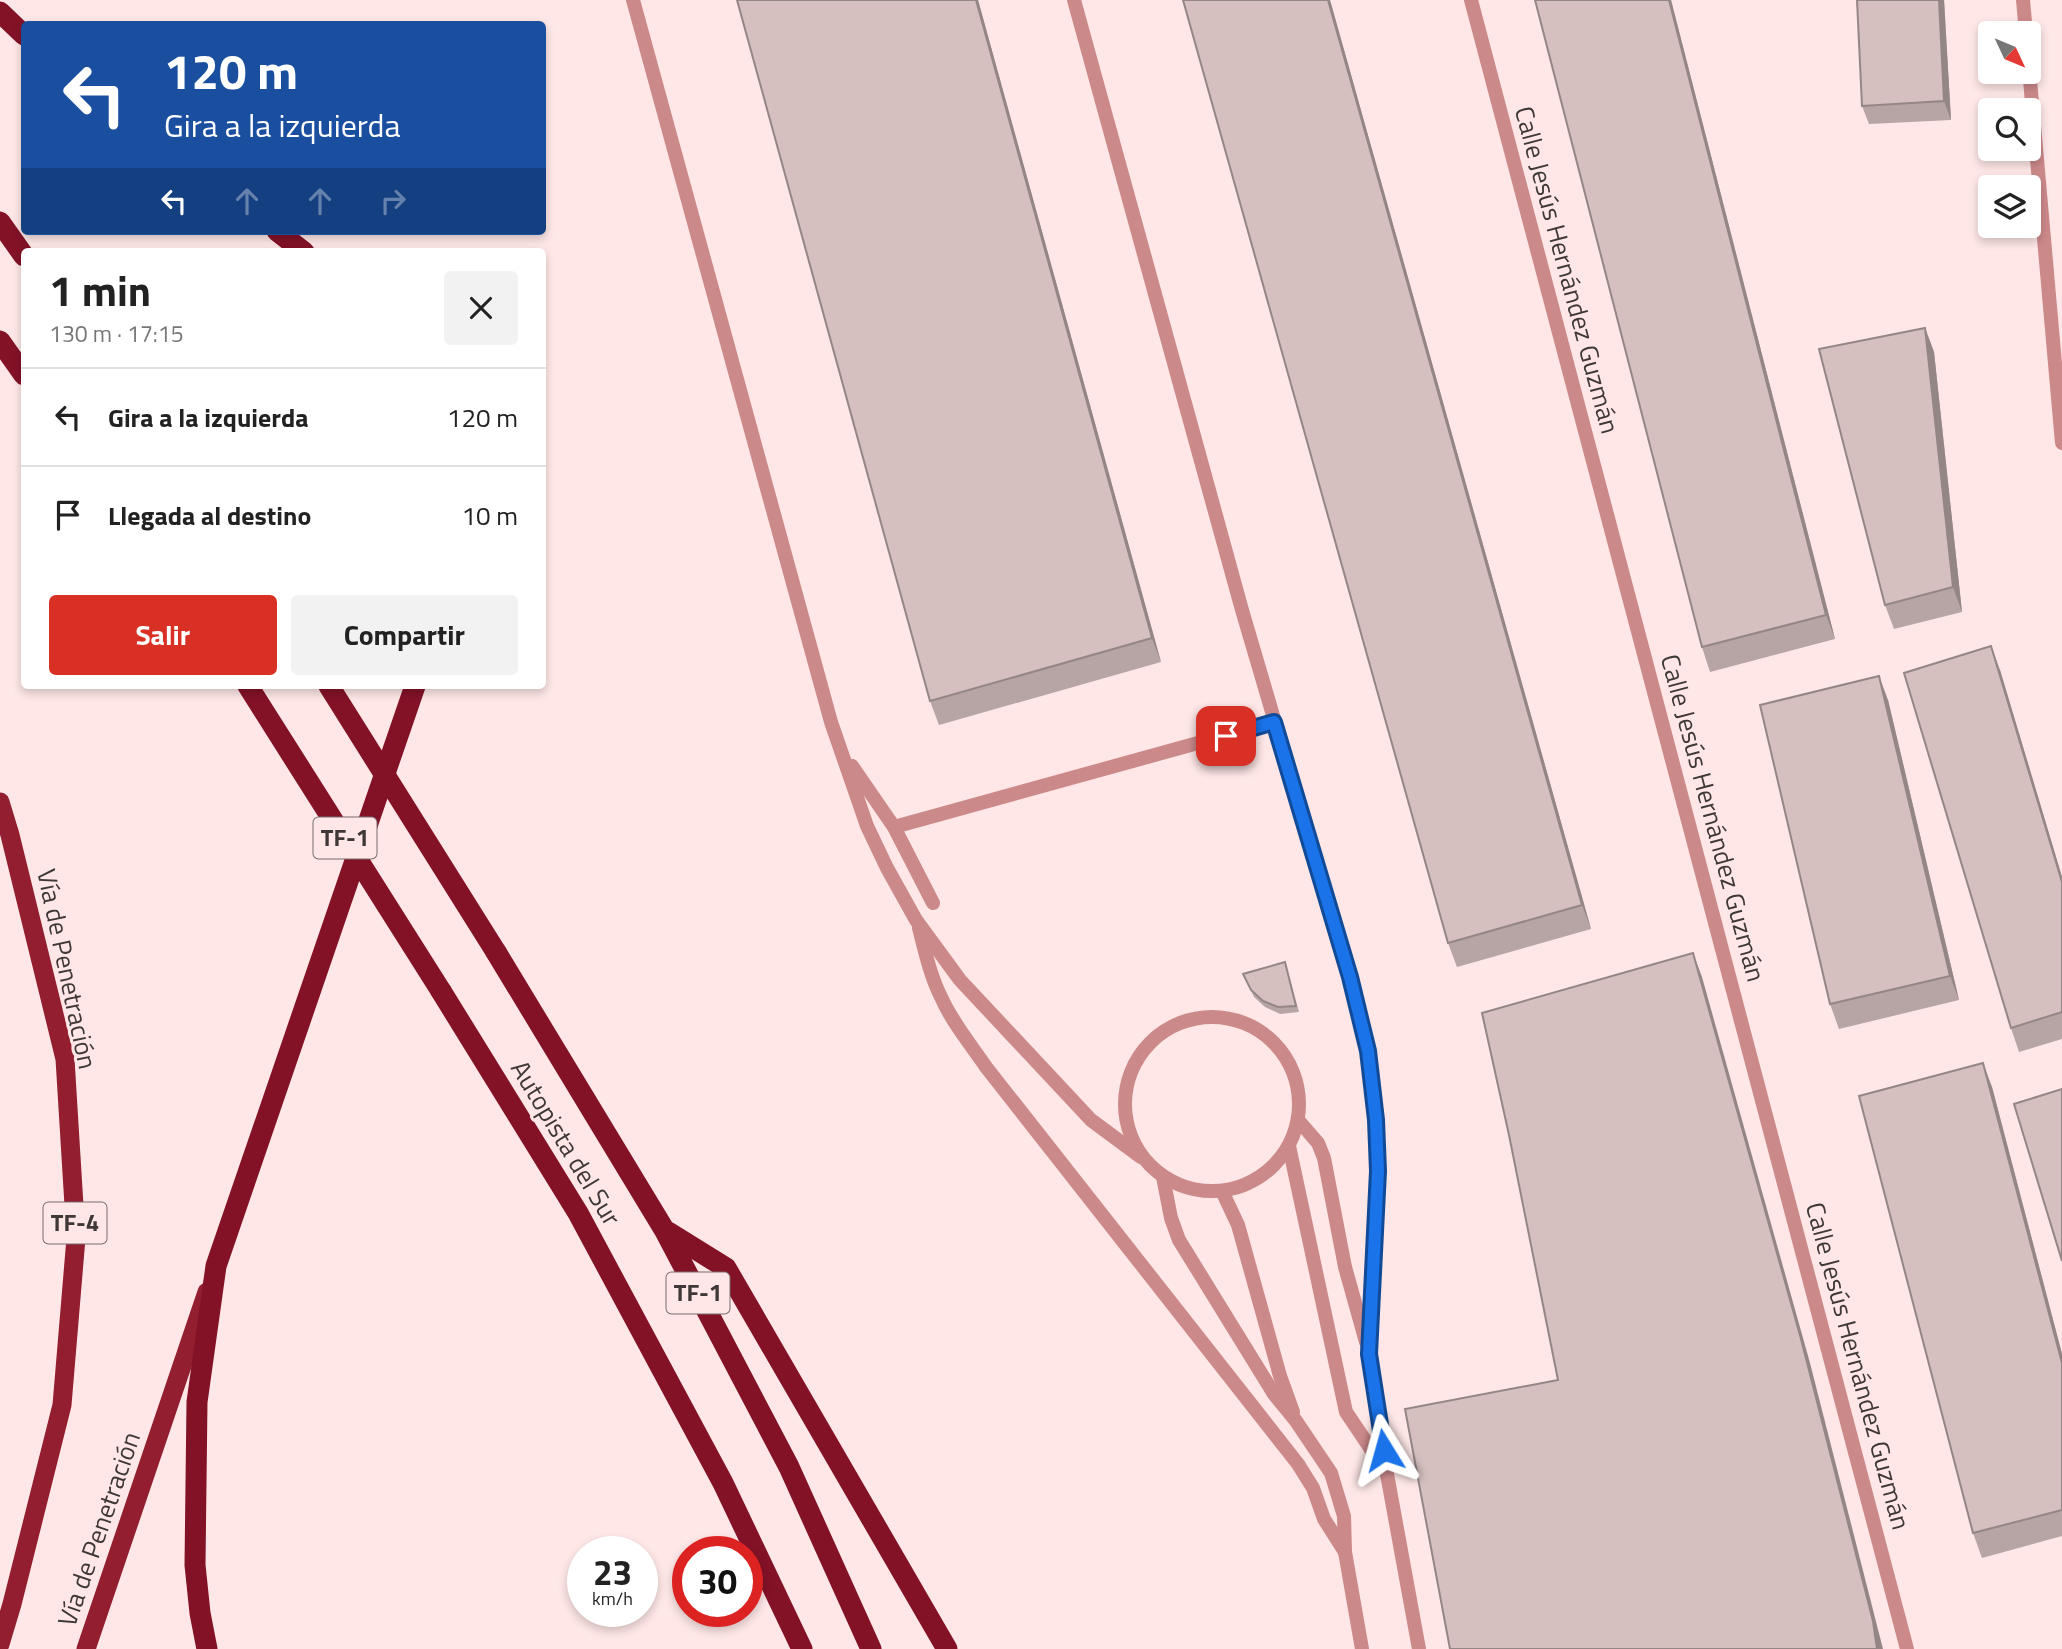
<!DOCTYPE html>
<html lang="es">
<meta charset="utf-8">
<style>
body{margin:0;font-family:"Titillium Web",sans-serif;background:#f2f2f2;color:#222;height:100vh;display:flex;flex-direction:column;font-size:26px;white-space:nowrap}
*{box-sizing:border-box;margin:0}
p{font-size:23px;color:#767676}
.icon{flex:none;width:38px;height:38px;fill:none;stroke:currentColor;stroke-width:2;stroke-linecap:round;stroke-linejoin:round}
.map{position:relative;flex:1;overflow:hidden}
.drawer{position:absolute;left:21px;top:248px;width:525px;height:441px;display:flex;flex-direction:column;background:#fff;border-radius:7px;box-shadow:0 4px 10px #0003}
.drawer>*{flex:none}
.top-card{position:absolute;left:21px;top:21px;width:525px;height:214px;border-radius:7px;box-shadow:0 4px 10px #0003;background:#1a4fa0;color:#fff;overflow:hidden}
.needle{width:46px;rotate:134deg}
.buttons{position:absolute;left:1978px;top:21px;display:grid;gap:14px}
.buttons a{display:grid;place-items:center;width:63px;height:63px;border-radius:7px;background:#fff;box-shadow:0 4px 10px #0003;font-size:35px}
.speed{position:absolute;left:567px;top:1536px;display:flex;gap:14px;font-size:35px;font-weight:700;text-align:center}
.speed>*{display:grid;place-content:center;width:91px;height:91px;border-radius:50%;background:#fff;box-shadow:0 4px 10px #0003;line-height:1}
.speed small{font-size:18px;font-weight:400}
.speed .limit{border:10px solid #d22;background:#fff;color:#111}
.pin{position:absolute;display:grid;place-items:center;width:60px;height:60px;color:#fff;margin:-30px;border-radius:14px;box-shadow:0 4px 10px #0006}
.me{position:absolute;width:77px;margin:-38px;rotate:352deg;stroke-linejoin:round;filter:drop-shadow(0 0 5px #0008)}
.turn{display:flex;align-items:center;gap:24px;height:147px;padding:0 28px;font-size:32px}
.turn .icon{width:91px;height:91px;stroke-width:2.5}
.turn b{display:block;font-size:49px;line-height:60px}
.lanes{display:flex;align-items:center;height:66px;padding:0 28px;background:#0003;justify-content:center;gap:35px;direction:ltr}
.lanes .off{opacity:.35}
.round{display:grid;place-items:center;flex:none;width:74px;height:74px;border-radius:7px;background:#f2f2f2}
.summary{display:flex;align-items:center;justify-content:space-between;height:119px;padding:0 28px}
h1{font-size:42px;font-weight:700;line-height:52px}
.button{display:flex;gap:14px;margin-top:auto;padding:14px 28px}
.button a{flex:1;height:80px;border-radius:7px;background:#d93025;color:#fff;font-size:28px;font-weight:700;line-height:80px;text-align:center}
.button a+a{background:#f2f2f2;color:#222}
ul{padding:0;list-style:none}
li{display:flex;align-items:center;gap:21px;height:98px;padding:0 28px;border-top:2px solid #e0e0e0}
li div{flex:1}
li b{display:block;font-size:26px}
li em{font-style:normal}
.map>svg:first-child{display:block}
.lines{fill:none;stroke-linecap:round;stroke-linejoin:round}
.minor{stroke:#cc898a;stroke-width:14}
.trunk{stroke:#921e30;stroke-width:19}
.motorway{stroke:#831227;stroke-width:21}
.motorway-bridge{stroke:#831227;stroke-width:21}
.wall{fill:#b7a4a4}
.shaded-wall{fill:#958686}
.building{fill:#d5bfbf;stroke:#958686;stroke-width:2}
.route-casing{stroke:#114b97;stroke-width:18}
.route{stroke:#1a73e8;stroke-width:12}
.labels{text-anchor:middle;stroke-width:6;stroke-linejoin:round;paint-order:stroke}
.shield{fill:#fee7e6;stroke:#796c6c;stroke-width:2}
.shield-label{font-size:24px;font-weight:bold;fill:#403737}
.street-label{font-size:26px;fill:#403737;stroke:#fee7e6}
</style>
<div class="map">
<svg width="2062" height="1649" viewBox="0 0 2062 1649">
<rect width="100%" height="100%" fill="#fee7e6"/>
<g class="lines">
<g class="minor">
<path d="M633,0l198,722 36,104 20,42 29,52 44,60 131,140 50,37"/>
<path d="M1074,0l168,610 115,391 12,50 7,69 2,51 -9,183 18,120 32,175"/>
<path d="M1471,0l436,1649"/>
<path d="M2023,0l3,33"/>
<path d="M2028,57l34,386"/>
<path d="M852,766l42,61 39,76"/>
<path d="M894,827l380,-105"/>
<path d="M919,928c6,23 11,47 22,69 11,25 30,48 45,70l312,397 15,24 11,31 21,33"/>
<circle cx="1212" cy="1104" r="87"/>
<path d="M1298,1120l20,23 6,15 21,109 21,75"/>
<path d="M1289,1146l57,266 39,58"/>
<path d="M1163,1177l8,41 8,22 95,154 22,27 35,52 13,43 1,36 17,97"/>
<path d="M1222,1191l16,34 42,151 13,36"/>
</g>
<g class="trunk">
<path d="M0,802l10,33 55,224 11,179 -14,167 -50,199 -12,40"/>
<path d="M86,1649l121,-357"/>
</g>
<g class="motorway">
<path d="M0,12l24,23"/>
<path d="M0,222l24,34"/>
<path d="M277,231l27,21"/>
<path d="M0,341l24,34"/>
<path d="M496,952l169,279 124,236 82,182"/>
<path d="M441,991l137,222 145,270 79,166"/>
<path d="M668,1232l58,36 221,381"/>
<path d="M207,1649l-7,-36 -5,-48 2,-163 19,-136 199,-580"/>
</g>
<g class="motorway-bridge">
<path d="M248,686l193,305"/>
<path d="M329,686l167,266"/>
</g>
</g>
<g class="wall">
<path d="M737,0h241l183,662 -222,63 -9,-24z"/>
<path d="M1330,0l261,929 -134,38 -9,-24z"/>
<path d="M1535,0h136l164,639 -125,33 -8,-25z"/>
<path d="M1857,0h87l7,120 -82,4 -7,-18z"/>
<path d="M1925,328l9,24 28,260 -68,17 -9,-24z"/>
<path d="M2000,670l62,207v162l-43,13 -8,-24z"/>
<path d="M1888,700l71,300 -120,29 -9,-25z"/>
<path d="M1285,962l14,50 -19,2 -15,-7 -11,-10 -11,-23z"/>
<path d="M1992,1087l70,267v182l-80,22 -9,-25z"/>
</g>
<g class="shaded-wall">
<path d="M976,0h2l183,662 -9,-24z"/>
<path d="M1328,0h2l261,929 -9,-24z"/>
<path d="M1669,0h2l164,639 -9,-24z"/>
<path d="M1939,0h5l7,120 -7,-19z"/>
<path d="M1925,328l9,24 28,260 -9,-25z"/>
<path d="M1991,646l9,24 62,207v5z"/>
<path d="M1879,676l9,24 71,300 -9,-24z"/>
<path d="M1693,953l9,24 108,386 73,286h-6z"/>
<path d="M1983,1063l9,24 70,267v9z"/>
</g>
<g class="building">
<path d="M737,0h239l176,638 -222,63z"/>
<path d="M1183,0h145l254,905 -134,38z"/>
<path d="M1535,0h134l157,615 -124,32z"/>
<path d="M1857,0h82l5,101 -82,5z"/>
<path d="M1925,328l28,259 -68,18 -66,-256z"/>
<path d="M1991,646l71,236v130l-51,16 -107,-355z"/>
<path d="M1879,676l71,300 -120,28 -70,-299z"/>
<path d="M1693,953l108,386 72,282 4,28h-427l-45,-240 153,-29 -49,-245 -27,-122z"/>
<path d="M1285,962l11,44 -18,1 -15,-6 -12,-11 -8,-16z"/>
<path d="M1983,1063l79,300v147l-89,23 -114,-437z"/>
<path d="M2062,1089v172l-48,-157z"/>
</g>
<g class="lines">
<defs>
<path id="route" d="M1226,736l48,-14 76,255 18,74 8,69 2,51 -9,183 15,96"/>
</defs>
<use href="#route" class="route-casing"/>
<use href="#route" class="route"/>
</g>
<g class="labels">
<g class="shield">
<rect x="313.5" y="817.5" width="63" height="41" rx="5"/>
<rect x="43.5" y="1202.5" width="63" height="41" rx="5"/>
<rect x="666.5" y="1272.5" width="63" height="41" rx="5"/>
</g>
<g class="shield-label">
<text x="345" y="846">TF-1</text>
<text x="75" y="1231">TF-4</text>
<text x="698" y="1301">TF-1</text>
</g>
<g class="street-label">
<text transform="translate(1567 270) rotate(75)" y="9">Calle Jesús Hernández Guzmán</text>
<text transform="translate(1713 818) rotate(75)" y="9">Calle Jesús Hernández Guzmán</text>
<text transform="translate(67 969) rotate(78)" y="9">Vía de Penetración</text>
<text transform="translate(566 1143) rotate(59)" y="9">Autopista del Sur</text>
<text transform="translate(1858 1366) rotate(75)" y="9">Calle Jesús Hernández Guzmán</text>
<text transform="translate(99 1529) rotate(-71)" y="9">Vía de Penetración</text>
</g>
</g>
</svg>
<div class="buttons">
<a><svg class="needle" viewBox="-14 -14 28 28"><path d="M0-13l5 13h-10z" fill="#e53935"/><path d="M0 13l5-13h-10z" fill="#767676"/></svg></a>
<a><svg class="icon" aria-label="search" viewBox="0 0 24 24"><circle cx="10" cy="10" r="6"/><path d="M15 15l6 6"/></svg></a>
<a><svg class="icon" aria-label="layers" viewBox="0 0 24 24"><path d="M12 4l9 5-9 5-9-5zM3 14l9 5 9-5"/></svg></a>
</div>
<div class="speed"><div>23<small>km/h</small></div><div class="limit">30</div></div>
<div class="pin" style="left:1226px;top:736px;background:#d93025"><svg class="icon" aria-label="arrive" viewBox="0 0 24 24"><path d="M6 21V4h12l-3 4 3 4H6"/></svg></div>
<svg class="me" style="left:1384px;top:1450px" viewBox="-20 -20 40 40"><path d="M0-17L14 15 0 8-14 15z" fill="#1a73e8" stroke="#fff" stroke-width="4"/></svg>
<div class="top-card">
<div class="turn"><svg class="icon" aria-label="left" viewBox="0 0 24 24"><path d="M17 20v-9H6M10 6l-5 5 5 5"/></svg><div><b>120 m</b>Gira a la izquierda</div></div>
<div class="lanes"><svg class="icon" aria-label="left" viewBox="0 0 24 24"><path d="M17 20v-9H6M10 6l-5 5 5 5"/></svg><svg class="icon off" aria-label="ahead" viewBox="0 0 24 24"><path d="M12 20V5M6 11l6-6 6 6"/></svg><svg class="icon off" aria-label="ahead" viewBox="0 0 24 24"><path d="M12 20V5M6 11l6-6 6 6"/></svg><svg class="icon off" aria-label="right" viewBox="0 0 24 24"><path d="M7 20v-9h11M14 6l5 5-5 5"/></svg></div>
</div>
<section class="drawer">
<div class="summary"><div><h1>1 min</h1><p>130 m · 17:15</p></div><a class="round"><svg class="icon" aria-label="close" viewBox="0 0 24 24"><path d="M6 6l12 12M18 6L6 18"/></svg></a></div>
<ul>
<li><svg class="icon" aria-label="left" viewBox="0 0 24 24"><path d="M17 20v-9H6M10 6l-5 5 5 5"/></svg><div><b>Gira a la izquierda</b></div><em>120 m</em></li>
<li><svg class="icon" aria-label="arrive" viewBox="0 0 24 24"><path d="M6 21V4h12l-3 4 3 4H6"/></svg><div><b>Llegada al destino</b></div><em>10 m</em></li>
</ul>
<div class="button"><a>Salir</a><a>Compartir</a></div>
</section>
</div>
